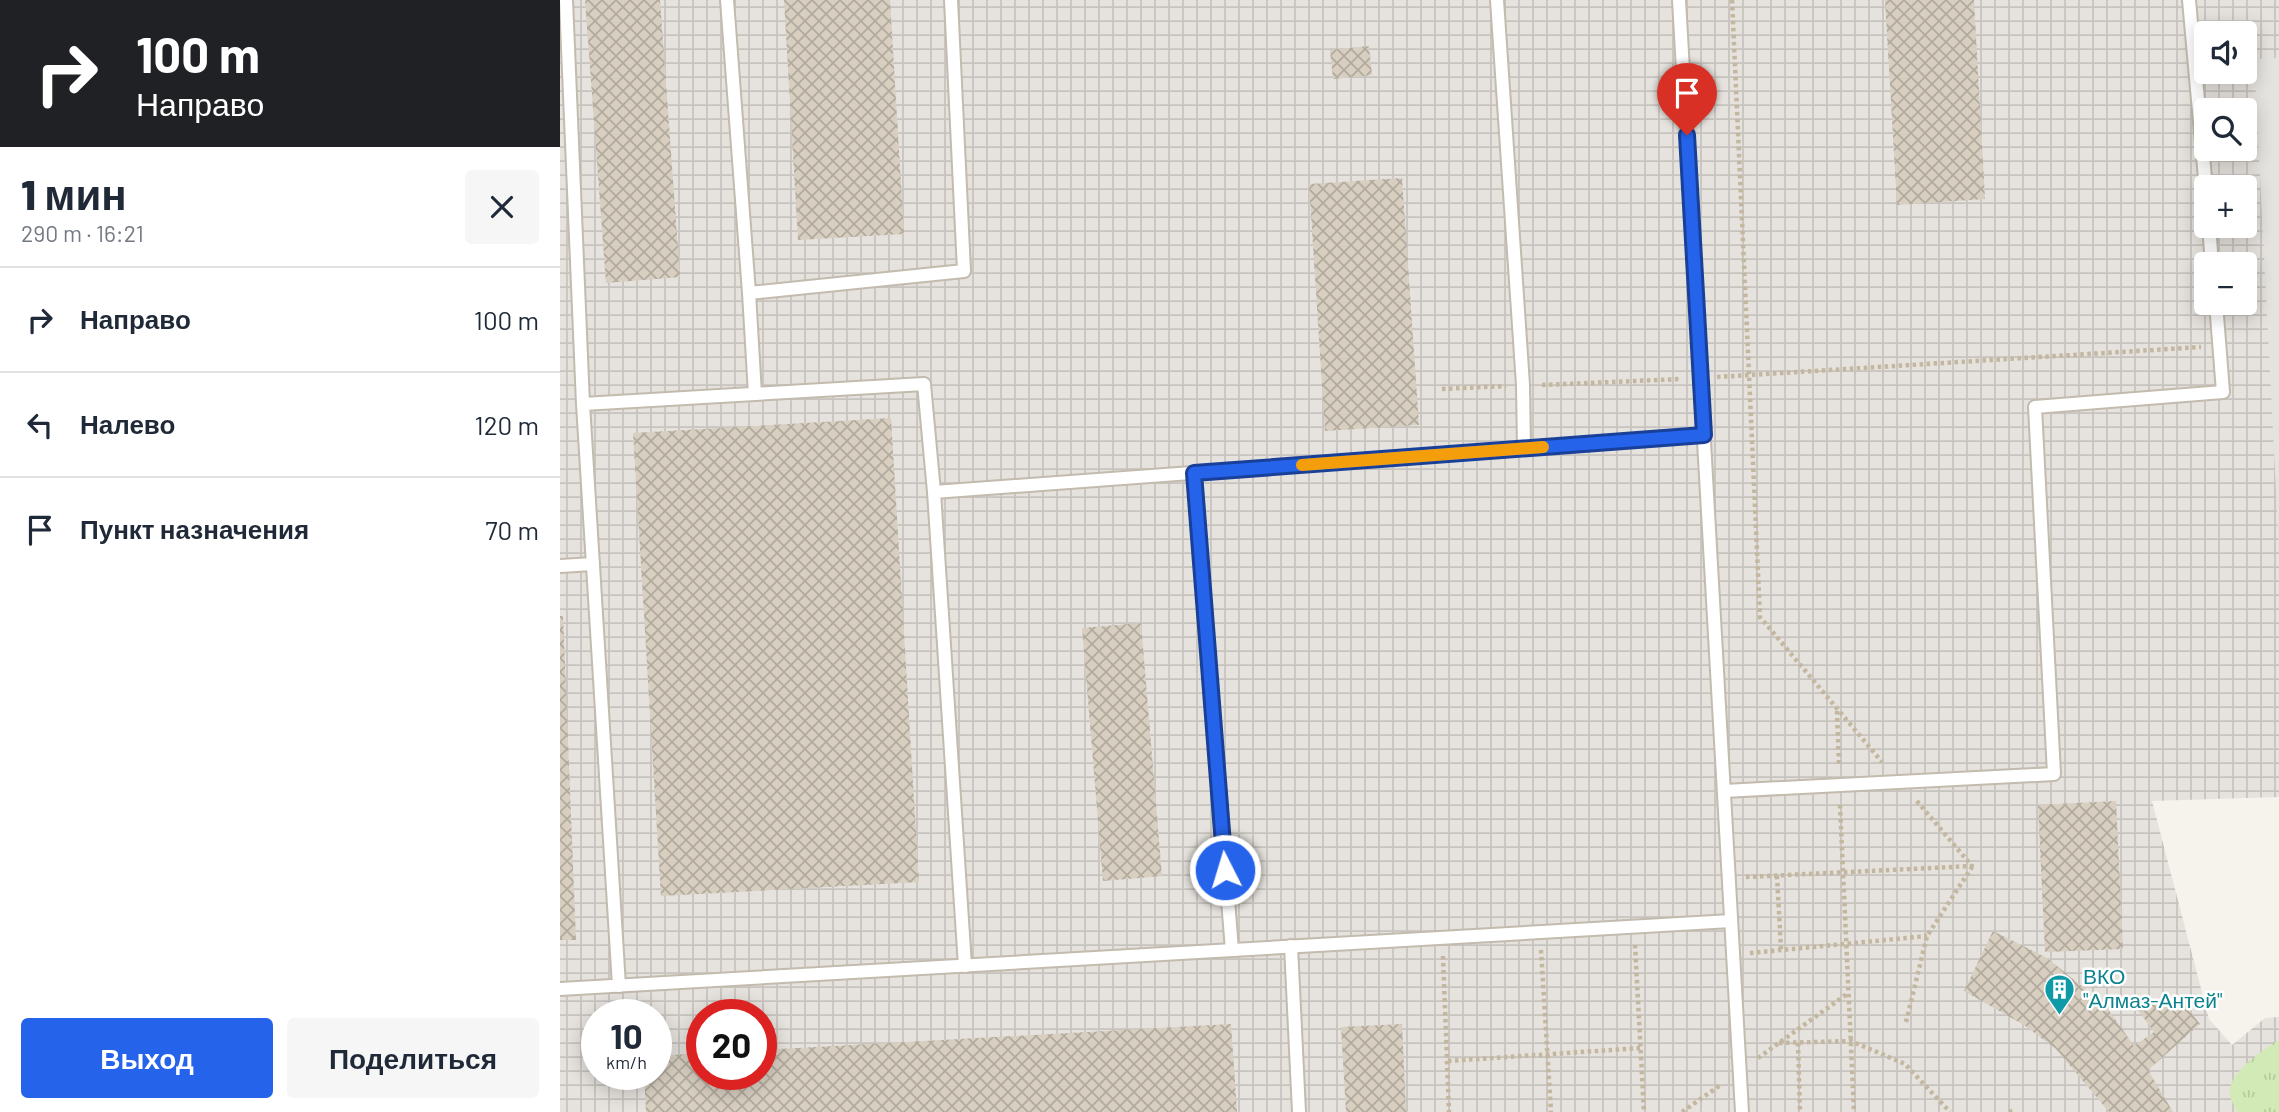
<!DOCTYPE html>
<html lang="ru">
<meta charset="utf-8">
<style>
body{margin:0;font-family:Barlow,sans-serif;background:#f6f6f7;color:#1f2937;height:100vh;display:flex;flex-direction:column;font-size:26px;white-space:nowrap}
*{box-sizing:border-box;margin:0}
p{font-size:23px;color:#747a83}
.icon{flex:none;width:38px;height:38px;fill:none;stroke:currentColor;stroke-width:2;stroke-linecap:round;stroke-linejoin:round}
.map{position:relative;flex:1;overflow:hidden}
.sheet{display:flex;flex-direction:column;background:#fff;width:560px}
.sheet>*{flex:none}
.top-card{background:#202124;color:#fff;overflow:hidden}
.buttons{position:absolute;left:1634px;top:21px;display:grid;gap:14px}
.buttons a{display:grid;place-items:center;width:63px;height:63px;border-radius:7px;background:#fff;box-shadow:0 4px 18px #0003;font-size:35px}
.speed{position:absolute;left:21px;top:999px;display:flex;gap:14px;font-size:35px;font-weight:700;text-align:center}
.speed>*{display:grid;place-content:center;width:91px;height:91px;border-radius:50%;background:#fff;box-shadow:0 4px 18px #0003;line-height:1}
.speed small{font-size:18px;font-weight:400}
.speed .limit{border:10px solid #d22;background:#fff;color:#111}
.pin{position:absolute;display:grid;place-items:center;width:60px;height:60px;color:#fff;margin:-72px -30px;border-radius:50% 50% 50% 0;rotate:-45deg;box-shadow:0 0 7px #0007}
.pin .icon{rotate:45deg}
.me{position:absolute;width:77px;margin:-38px;rotate:355deg;stroke-linejoin:round;filter:drop-shadow(0 0 5px #0008)}
.turn{display:flex;align-items:center;gap:24px;height:147px;padding:0 21px;font-size:32px}
.turn .icon{width:91px;height:91px;stroke-width:2.5}
.turn b{display:block;font-size:49px;line-height:60px}
.round{display:grid;place-items:center;flex:none;width:74px;height:74px;border-radius:7px;background:#f6f6f7}
.overview{display:flex;align-items:center;justify-content:space-between;height:119px;padding:0 21px}
h1{font-size:42px;font-weight:800;line-height:52px}
.button{display:flex;gap:14px;margin-top:auto;padding:14px 21px}
.button a{flex:1;height:80px;border-radius:7px;background:#2563eb;color:#fff;font-size:28px;font-weight:800;line-height:80px;text-align:center}
.button a+a{background:#f6f6f7;color:#1f2937}
ul{padding:0;list-style:none}
li{display:flex;align-items:center;gap:21px;height:105px;padding:0 21px;border-top:2px solid #e0e1e3}
li div{flex:1}
li b{display:block;font-size:26px}
li em{font-style:normal}
main{display:flex;flex:1;min-height:0}
.map>svg:first-child{display:block}
.industrial{fill:url(#industrial-grid);fill-rule:evenodd}
.grass{fill:url(#grass-tufts)}
.parking{fill:#e5e3e0}
.building{fill:url(#building-cross-hatch)}
.lines{fill:none;stroke-linecap:round;stroke-linejoin:round}
.service-casing{stroke:#c2bbae;stroke-width:16}
.path{stroke:#c4b79f;stroke-width:4.5;stroke-dasharray:3.5 3.5;stroke-linecap:butt}
.service{stroke:#fff;stroke-width:12}
.route-casing{stroke:#184099;stroke-width:18}
.route{stroke:#2563eb;stroke-width:12}
.slow{stroke:#f59e0b;stroke-width:12}
.labels{text-anchor:middle;stroke-width:5;stroke-linejoin:round;paint-order:stroke}
.culture-label{font-size:21px;fill:#0d838f;stroke:#fff;text-anchor:start}
</style>
<main>
<section class="sheet">
<div class="top-card">
<div class="turn"><svg class="icon" aria-label="right" viewBox="0 0 24 24"><path d="M7 20v-9h11M14 6l5 5-5 5"/></svg><div><b>100 m</b>Направо</div></div>
</div>
<div class="overview"><div><h1>1 мин</h1><p>290 m · 16:21</p></div><a class="round"><svg class="icon" aria-label="close" viewBox="0 0 24 24"><path d="M6 6l12 12M18 6L6 18"/></svg></a></div>
<ul>
<li><svg class="icon" aria-label="right" viewBox="0 0 24 24"><path d="M7 20v-9h11M14 6l5 5-5 5"/></svg><div><b>Направо</b></div><em>100 m</em></li>
<li><svg class="icon" aria-label="left" viewBox="0 0 24 24"><path d="M17 20v-9H6M10 6l-5 5 5 5"/></svg><div><b>Налево</b></div><em>120 m</em></li>
<li><svg class="icon" aria-label="arrive" viewBox="0 0 24 24"><path d="M6 21V4h12l-3 4 3 4H6"/></svg><div><b>Пункт назначения</b></div><em>70 m</em></li>
</ul>
<div class="button"><a>Выход</a><a>Поделиться</a></div>
</section>
<div class="map">
<svg width="1719" height="1112" viewBox="0 0 1719 1112">
<defs>
<pattern id="industrial-grid" width="8" height="8" patternUnits="userSpaceOnUse" patternTransform="scale(1.75)"><rect width="8" height="8" fill="#e6e2dd"/><path d="M0 4h8M4 0v8" fill="none" stroke="#c7c3be"/></pattern>
<pattern id="grass-tufts" width="24" height="20" patternUnits="userSpaceOnUse" patternTransform="scale(1.75)"><rect width="24" height="20" fill="#d2eab5"/><path d="M3 7l-1-3M5 7V3M7 7l1-3M15 17l-1-3M17 17v-4M19 17l1-3" fill="none" stroke="#b6ca9c"/></pattern>
<pattern id="building-cross-hatch" width="8" height="8" patternUnits="userSpaceOnUse" patternTransform="scale(1.75)"><rect width="8" height="8" fill="#d8cfc1"/><path d="M0 0l8 8M0 8l8-8" fill="none" stroke="#b1aa9e"/></pattern>
</defs>
<rect width="100%" height="100%" fill="#f6f3ec"/>
<path class="industrial" d="M0,0h1719v797l-127,4 57,218 23,26 33,-27 14,-1v95h-1719zM1647,33h38v39h-38zM1647,110h38v39h-38zM1647,187h38v39h-38zM1647,264h38v39h-38zM37,1015h59v59h-59zM142,1015h59v59h-59z"/>
<path class="grass" d="M1717,1041h2v71h-42c-2,-5 -6,-11 -7,-16 -4,-23 31,-44 47,-55z"/>
<path class="parking" d="M1719,58v492l-25,-491z"/>
<g class="building">
<path d="M25,0h75l20,277 -74,6z"/>
<path d="M224,0h106l14,234 -106,6z"/>
<path d="M1325,0h89l11,199 -88,6z"/>
<path d="M809,46l3,29 -39,4 -3,-29z"/>
<path d="M842,178l17,247 -94,6 -16,-247z"/>
<path d="M331,418l28,464 -258,14 -28,-463z"/>
<path d="M0,616h3l13,324h-16z"/>
<path d="M581,623l21,253 -59,5 -21,-253z"/>
<path d="M1556,801l7,148 -78,3 -7,-147z"/>
<path d="M1433,931l54,27 58,47 29,41 20,-14 -18,-25 44,-8 20,25 -52,46 25,42h-64l-53,-63 -32,-24 -60,-34z"/>
<path d="M671,1024l6,88h-591l-2,-38h12v-18l46,-3v21h59v-24z"/>
<path d="M842,1024l4,88h-60l-5,-85z"/>
</g>
<g class="lines">
<defs>
<g id="service">
<path d="M6,0l17,404"/>
<path d="M167,0l22,293 215,-22 -13,-271"/>
<path d="M937,0l26,385 1,63"/>
<path d="M1119,0l63,1112"/>
<path d="M1629,0l18,200"/>
<path d="M1649,226l3,38"/>
<path d="M189,293l6,101"/>
<path d="M634,473l38,477"/>
<path d="M0,566l33,-2"/>
<path d="M1164,791l330,-17 -19,-367 188,-15 -7,-89"/>
<path d="M731,946l8,166"/>
<path d="M405,966l-31,-474 770,-57"/>
<path d="M59,986l-36,-582 341,-20 10,108"/>
<path d="M0,989l1171,-68"/>
</g>
</defs>
<use href="#service" class="service-casing"/>
<g class="path">
<path d="M1172,0l28,617 122,145"/>
<path d="M1157,377l484,-30"/>
<path d="M982,385l139,-6"/>
<path d="M882,389l64,-3"/>
<path d="M1277,711l2,54"/>
<path d="M1280,805l14,307"/>
<path d="M1217,876l4,73"/>
<path d="M1186,877l226,-11 -56,-66"/>
<path d="M1075,945l9,167"/>
<path d="M981,950l10,162"/>
<path d="M1190,953l177,-17"/>
<path d="M883,956l6,156"/>
<path d="M1346,1022l21,-86 45,-69"/>
<path d="M1219,1043l72,-2 54,23 45,48"/>
<path d="M1238,1043l2,69"/>
<path d="M1198,1058l89,-64"/>
<path d="M888,1061l193,-13"/>
<path d="M1122,1112l40,-28"/>
<path d="M1449,1112l5,-1"/>
</g>
<use href="#service" class="service"/>
</g>
<g class="lines">
<defs>
<path id="route" d="M665,870l-31,-397 510,-38 -17,-300"/>
</defs>
<use href="#route" class="route-casing"/>
<use href="#route" class="route"/>
<path class="slow" d="M742,465l241,-18"/>
</g>
<defs>
<symbol id="building-pin" viewBox="-11 -11 22 30"><path d="M0 17L-7.5 6A9.5 9.5 0 1 1 7.5 6Z" fill="#0f9aa8" stroke="#fff"/><path d="M-4-6H4V6H1V3H-1V6H-4ZM-2.5-4.3h1.7v1.8h-1.7ZM.8-4.3h1.7v1.8H.8ZM-2.5-1h1.7V.8h-1.7ZM.8-1h1.7V.8H.8Z" fill="#fff"/></symbol>
</defs>
<g fill-rule="evenodd">
<use href="#building-pin" x="1482" y="972" width="35" height="47"/>
</g>
<g class="labels">
<g class="culture-label">
<text x="1523" y="984">ВКО<tspan x="1523" dy="24">"Алмаз-Антей"</tspan></text>
</g>
</g>
</svg>
<div class="buttons">
<a><svg class="icon" aria-label="sound" viewBox="0 0 24 24"><path d="M4 9h4l5-4v14l-5-4H4zM17 9q2 3 0 6"/></svg></a>
<a><svg class="icon" aria-label="search" viewBox="0 0 24 24"><circle cx="10" cy="10" r="6"/><path d="M15 15l6 6"/></svg></a>
<a>+</a>
<a>−</a>
</div>
<div class="speed"><div>10<small>km/h</small></div><div class="limit">20</div></div>
<div class="pin" style="left:1127px;top:135px;background:#d93025"><svg class="icon" aria-label="arrive" viewBox="0 0 24 24"><path d="M6 21V4h12l-3 4 3 4H6"/></svg></div>
<svg class="me" style="left:665px;top:870px" viewBox="-20 -20 40 40"><circle r="17" fill="#2563eb" stroke="#fff" stroke-width="3"/><path d="M0-11L8 9 0 5-8 9z" fill="#fff"/></svg>
</div>
</main>
